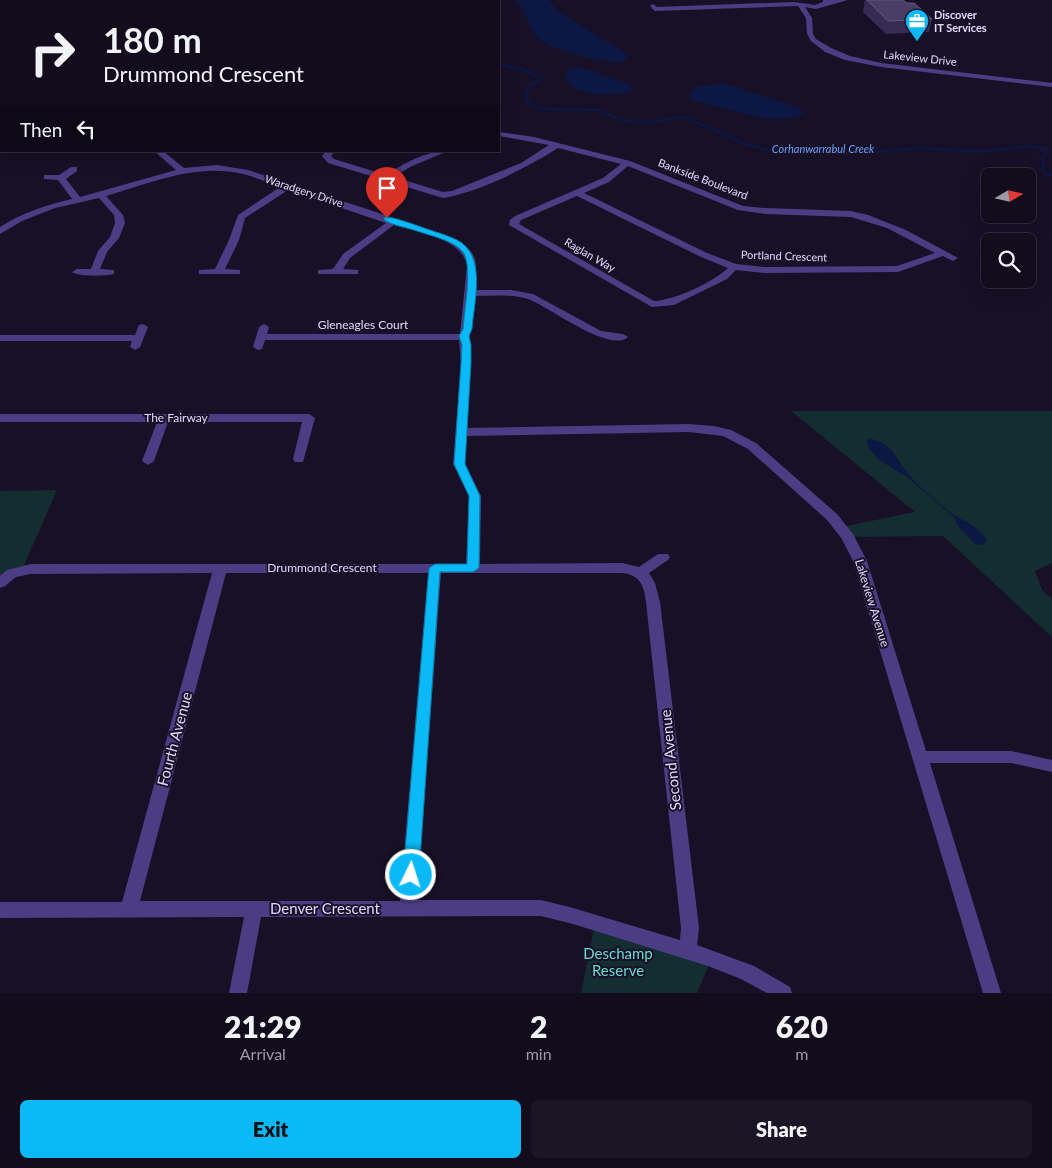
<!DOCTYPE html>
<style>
body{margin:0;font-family:Lato,sans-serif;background:#1b1525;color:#f1f3f6;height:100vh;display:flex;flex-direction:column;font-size:19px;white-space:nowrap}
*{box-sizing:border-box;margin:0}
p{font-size:16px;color:#9c9ba3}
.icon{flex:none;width:28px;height:28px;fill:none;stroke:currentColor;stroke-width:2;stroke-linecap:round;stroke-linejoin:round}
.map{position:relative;height:993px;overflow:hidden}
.panel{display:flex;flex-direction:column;background:#120c1c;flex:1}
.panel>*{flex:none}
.banner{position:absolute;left:0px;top:0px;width:500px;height:152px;box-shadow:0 5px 20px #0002,0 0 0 1px #312c3b;background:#120c1c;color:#f1f3f6;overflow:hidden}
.needle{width:32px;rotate:81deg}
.buttons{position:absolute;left:981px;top:168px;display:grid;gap:10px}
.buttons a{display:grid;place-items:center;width:55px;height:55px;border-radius:8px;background:#120c1c;box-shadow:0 5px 20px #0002,0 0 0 1px #312c3b;font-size:25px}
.pin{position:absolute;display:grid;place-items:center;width:42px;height:42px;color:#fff;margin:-51px -21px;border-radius:50% 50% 50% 0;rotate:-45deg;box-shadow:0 0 5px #0007}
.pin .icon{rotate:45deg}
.me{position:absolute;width:55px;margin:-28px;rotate:4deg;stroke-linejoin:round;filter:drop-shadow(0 0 4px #0008)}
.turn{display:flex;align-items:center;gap:18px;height:105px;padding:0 20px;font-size:22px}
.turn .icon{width:65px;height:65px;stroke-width:2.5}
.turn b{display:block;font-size:35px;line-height:42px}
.then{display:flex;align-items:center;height:48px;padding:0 20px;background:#0003;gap:10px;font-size:19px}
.eta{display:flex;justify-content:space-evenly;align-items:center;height:85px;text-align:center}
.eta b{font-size:30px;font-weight:800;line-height:35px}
.action{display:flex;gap:10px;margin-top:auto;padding:10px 20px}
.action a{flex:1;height:58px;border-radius:8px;background:#0ab9f6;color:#111;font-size:20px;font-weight:800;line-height:58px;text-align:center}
.action a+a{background:#1b1525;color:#f1f3f6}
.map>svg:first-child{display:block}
.green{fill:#142d30}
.water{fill:#0c1744}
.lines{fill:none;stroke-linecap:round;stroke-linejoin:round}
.stream-far1{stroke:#0c1744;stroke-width:2.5}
.stream{stroke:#0c1744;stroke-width:3}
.minor{fill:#4b3d84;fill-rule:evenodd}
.wall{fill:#392a54}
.building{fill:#4b3d66;stroke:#63557e}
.route{fill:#0ab9f6;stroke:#0678a0}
.labels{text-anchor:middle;stroke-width:4;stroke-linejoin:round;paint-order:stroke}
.far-poi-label{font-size:11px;font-weight:bold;fill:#e2d7fe;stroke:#181026;text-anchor:start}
.far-street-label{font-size:11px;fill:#e2d7fe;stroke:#181026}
.far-water-label{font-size:11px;font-style:italic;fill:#699ffa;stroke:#181026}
.street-label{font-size:12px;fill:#e2d7fe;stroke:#181026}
.near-street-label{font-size:15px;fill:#e2d7fe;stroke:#181026}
.near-park-label{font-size:15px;fill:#65dcd1;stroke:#181026}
</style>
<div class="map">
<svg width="1052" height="993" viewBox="0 0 1052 993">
<rect width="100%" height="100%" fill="#181026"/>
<g class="green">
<path d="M791,411h261v152l-17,8 7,19 10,9v38l-109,-101 -95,1 -7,-10 74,-15z"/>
<path d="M57,490l-35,80 -22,13v-92z"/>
<path d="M595,923l116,37 -14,33h-116z"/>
</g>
<g class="water">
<path d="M516,0h33l9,11 67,42 2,6 -4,3c-19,1 -73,-11 -86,-25 -9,-10 -12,-27 -21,-37z"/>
<path d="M579,67l49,17 4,5 -2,3c-18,4 -60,6 -65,-17l4,-6z"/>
<path d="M722,83l78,25 4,6 -10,4 -29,1 -74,-19 -2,-4 7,-9z"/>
<path d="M872,439c24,8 21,16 35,33 8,11 37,37 49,44 14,8 20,9 30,23l-1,6 -10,-1 -18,-19 -2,-7 -48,-41 -28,-17 -11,-13 -1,-7z"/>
</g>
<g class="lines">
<path class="stream-far1" d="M499,64l25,6 16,7 -1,4 -9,4 -4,7 2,9 9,6 9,2 54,1 23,11 29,1 26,-5 9,1 58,26 30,8 109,-1 39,-3 55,4 54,-6 16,4 -6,12"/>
<path class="stream" d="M1043,161v10l9,5"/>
<g class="minor">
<path d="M823,0h25l-32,9 -11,-2 7,11 1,16 3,5 15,9 19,8 31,7 171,20v4l-171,-20 -36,-7 -20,-8 -14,-11 -4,-7 -1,-16 -8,-12 -143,5 -5,-5 3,-2 4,3 137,-5 21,3 8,-3z"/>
<rect x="0" y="37" width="1" height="4"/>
<path d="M499,132l35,5 96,24 113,45 22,2 86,3 17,4 38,15 52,28 -5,3 -10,-5 -45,16 -134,1 -28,-3 -9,9 -53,26 -22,2 -143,-82 1,-5 5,-4 88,-38 18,-14 -63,-16c-34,21 -76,43 -115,50l-115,-35 -6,-7 4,-5h9l-4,5 3,3 52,16c19,-12 39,-24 62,-24l-38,16 -16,10 49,15 9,-1 69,-28 28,-18 -50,-9zM628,166l110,44 27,4 86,3 36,11 48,25 -38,13 -133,1 -28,-3 -29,-11 -123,-60 25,-11zM577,196l124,61 27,11c-16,15 -53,32 -74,33l-135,-77 2,-4z"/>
<path d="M154,151h9l21,17 33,-3 31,5 198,65c32,16 32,21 29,55h36l22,4 68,37 22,3 5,3c-18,17 -80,-31 -100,-38 -16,-5 -36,-3 -53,-3l-3,33 -3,8 2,26 -4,65 222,-4 25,2 17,4 25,13 81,71 16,20 14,27 59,190h85l41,9v12l-41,-9h-81l71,230h-18l-130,-432 -11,-22 -15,-19 -79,-71 -25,-13 -34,-4 -222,4 -2,28 16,32 -1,68 142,-1 17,4 19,-13h10l2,3 -2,3 -19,13 6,10 5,19 39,326 -2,17 57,21 36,21 2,6h-25l-26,-14 -33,-13 -135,-42 -32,-8 -280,1 -14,76h-18l15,-76 -244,1v-16h122l90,-329 -181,1 -15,3 -11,9 -5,2v-12l7,-6 24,-6h435l3,-68 -16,-32 8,-101 -2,-23h-194l-3,9 -4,1 -5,-3 6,-20 5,-3 5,3 -2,7h193l7,-69c-7,-28 -48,-32 -73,-40l-44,33 -7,11 15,1v4h-40v-4l15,-1 10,-15 43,-31 -98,-33 -43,28 -6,22 -14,29 15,1v4h-41v-4l16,-1 14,-29 9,-25 42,-28c-12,-4 -24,-10 -37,-13 -46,-11 -93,9 -137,22l17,19 2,8 -6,15 -12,14 -7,17 14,1v4c-9,2 -35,3 -42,-2l5,-3h14l7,-18 12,-14 5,-14 -1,-8 -15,-17 -44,10 -33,13 -22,13v-7c22,-14 46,-22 72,-28l-14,-19 -14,-1v-4h15l12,-8h6v4l-11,8 14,18 96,-27zM226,573h202l-28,328h-260zM441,573h181c18,2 22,12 24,29l35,326 -1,12 -107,-32 -32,-8h-124z"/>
<path d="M143,324l5,3 -8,20 -5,3 -5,-3 2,-6h-132v-6h135l4,-10z"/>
<path d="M0,414h309l6,4 -12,44h-8l-2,-3 9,-37h-134l-14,39 -6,4 -6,-4 15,-39h-157z"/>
</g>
</g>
<path class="wall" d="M865,0h38l4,3 25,16 -3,13 -43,2 -23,-22z"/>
<path class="building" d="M867,0h36l4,3h7l18,16 -44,2z"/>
<path class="route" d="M384,217c7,-1 32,8 40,11 11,4 23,7 33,12 30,15 17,62 15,89l-3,7 2,9v18l-6,101 15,32 -1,72 -6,4h-33l-21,303 -2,5 -6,2 -5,-2 -3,-5 26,-307 6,-4h32l2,-68 -15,-32 7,-101 1,-18 -3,-9 4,-7c1,-18 10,-63 0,-77 -10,-12 -32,-16 -46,-21 -11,-4 -23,-5 -33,-11z"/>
<defs>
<symbol id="office-pin" viewBox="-11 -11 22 30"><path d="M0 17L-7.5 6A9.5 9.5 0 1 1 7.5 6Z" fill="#0ab9f6" stroke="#181026"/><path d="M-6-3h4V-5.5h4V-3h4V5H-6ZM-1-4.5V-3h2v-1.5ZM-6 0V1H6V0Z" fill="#fff"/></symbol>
</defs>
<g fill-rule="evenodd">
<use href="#office-pin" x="903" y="7" width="28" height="38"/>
</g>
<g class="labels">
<g class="far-poi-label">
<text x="934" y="19">Discover<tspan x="934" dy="13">IT Services</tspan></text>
</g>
<g class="far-street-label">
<text transform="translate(920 58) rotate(6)" y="4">Lakeview Drive</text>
<text transform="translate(703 179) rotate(21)" y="4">Bankside Boulevard</text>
<text transform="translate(304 191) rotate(18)" y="4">Waradgery Drive</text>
<text transform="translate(590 255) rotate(30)" y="4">Raglan Way</text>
<text transform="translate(784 256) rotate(2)" y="4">Portland Crescent</text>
</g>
<g class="far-water-label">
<text x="823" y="153">Corhanwarrabul Creek</text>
</g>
<g class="street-label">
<text x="363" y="329">Gleneagles Court</text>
<text x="176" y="422">The Fairway</text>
<text x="322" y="572">Drummond Crescent</text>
<text transform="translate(872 603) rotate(73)" y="4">Lakeview Avenue</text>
</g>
<g class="near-street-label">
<text transform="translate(175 739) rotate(-75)" y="5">Fourth Avenue</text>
<text transform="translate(671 760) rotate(-96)" y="5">Second Avenue</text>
<text x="325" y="914">Denver Crescent</text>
</g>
<g class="near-park-label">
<text x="618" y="959">Deschamp<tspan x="618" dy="17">Reserve</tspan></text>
</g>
</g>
</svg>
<div class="buttons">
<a><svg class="needle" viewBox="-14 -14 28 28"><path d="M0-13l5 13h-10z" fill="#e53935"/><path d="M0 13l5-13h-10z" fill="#9c9ba3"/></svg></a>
<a><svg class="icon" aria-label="search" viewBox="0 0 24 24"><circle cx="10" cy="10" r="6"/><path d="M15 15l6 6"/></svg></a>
</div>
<div class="pin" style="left:387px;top:218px;background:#d93025"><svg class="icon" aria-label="arrive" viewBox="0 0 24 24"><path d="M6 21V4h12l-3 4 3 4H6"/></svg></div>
<svg class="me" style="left:411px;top:875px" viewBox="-20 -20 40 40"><circle r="17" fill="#0ab9f6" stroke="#fff" stroke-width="3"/><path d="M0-11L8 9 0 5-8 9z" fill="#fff"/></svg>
<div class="banner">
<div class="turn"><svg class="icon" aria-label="right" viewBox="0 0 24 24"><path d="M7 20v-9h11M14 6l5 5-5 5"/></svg><div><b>180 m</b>Drummond Crescent</div></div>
<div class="then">Then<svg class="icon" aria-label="left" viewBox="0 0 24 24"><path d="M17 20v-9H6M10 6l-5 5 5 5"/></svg></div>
</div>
</div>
<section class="panel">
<div class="eta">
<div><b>21:29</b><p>Arrival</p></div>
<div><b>2</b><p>min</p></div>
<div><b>620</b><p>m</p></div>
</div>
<div class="action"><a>Exit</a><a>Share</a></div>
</section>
